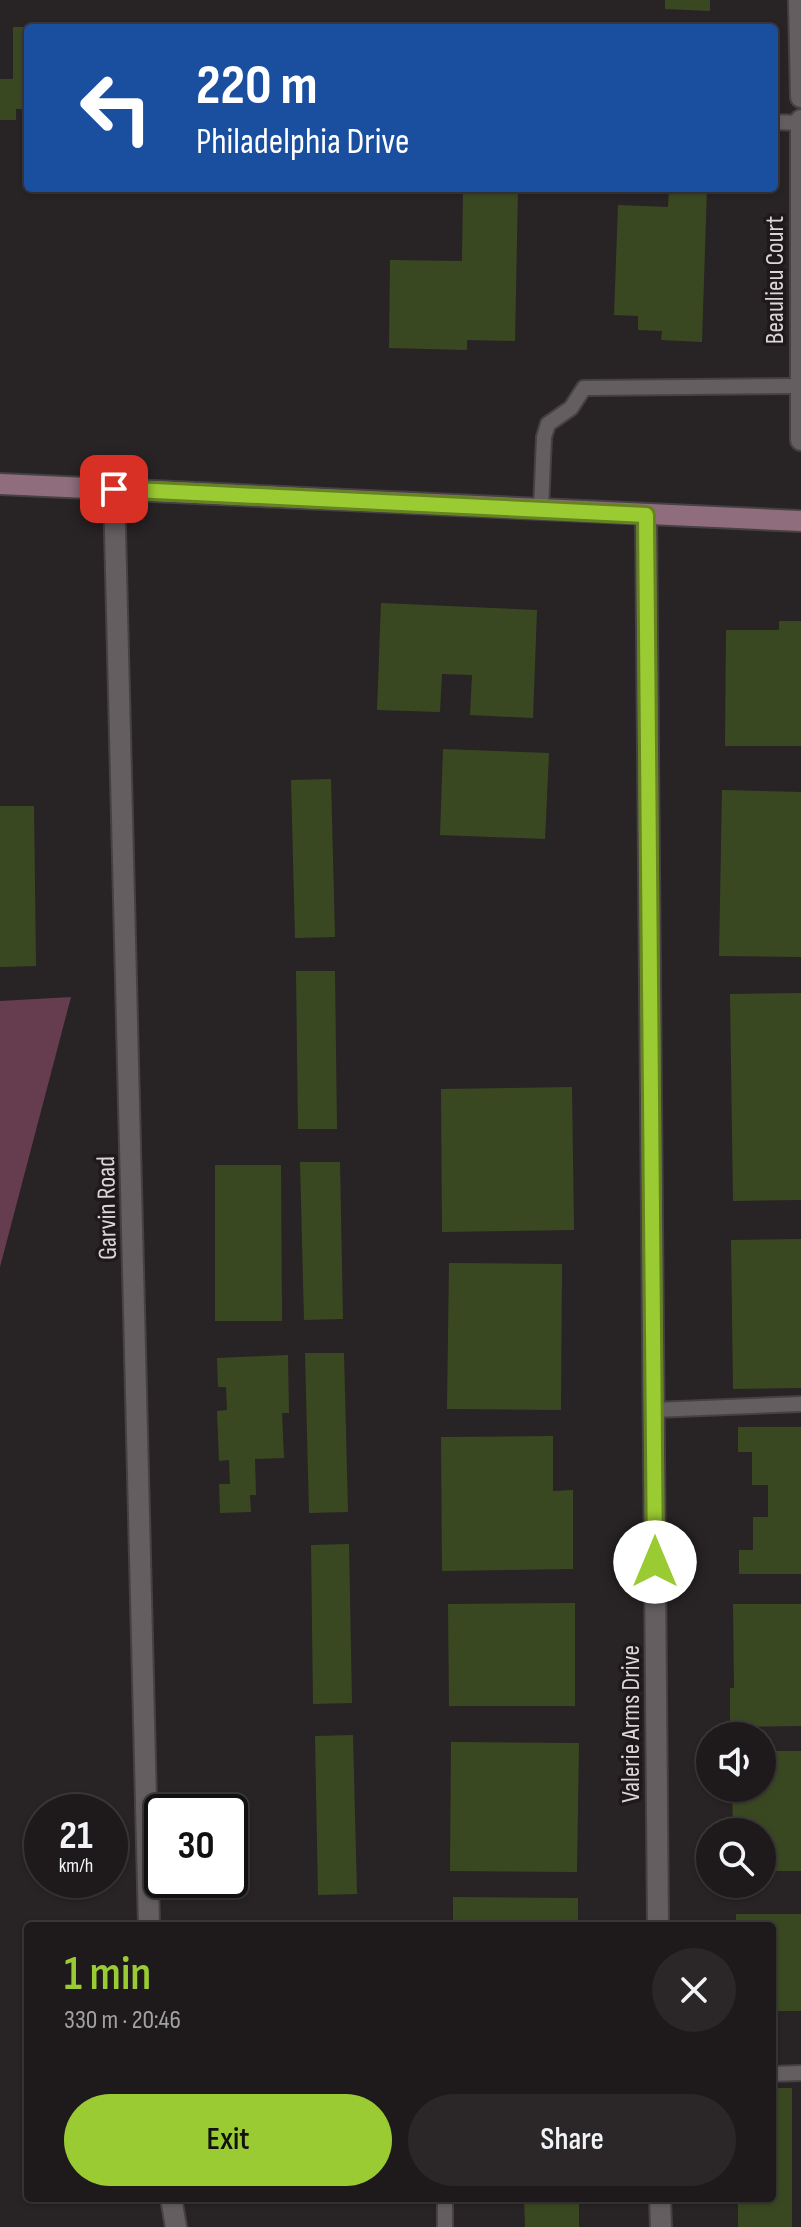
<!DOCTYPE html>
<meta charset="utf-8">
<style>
body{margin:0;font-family:"Sofia Sans Condensed",sans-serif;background:#2b2729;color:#f1f3f6;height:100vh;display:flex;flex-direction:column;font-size:30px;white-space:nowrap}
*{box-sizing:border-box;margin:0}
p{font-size:26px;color:#a1a1a3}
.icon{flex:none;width:44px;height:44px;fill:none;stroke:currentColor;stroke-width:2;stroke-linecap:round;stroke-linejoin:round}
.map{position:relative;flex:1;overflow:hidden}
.sheet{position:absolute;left:24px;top:1922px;width:752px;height:280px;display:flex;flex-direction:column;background:#1e1a1c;border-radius:8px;box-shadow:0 2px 6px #0004,0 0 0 2px #3c383b}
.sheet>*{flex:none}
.banner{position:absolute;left:24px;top:24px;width:754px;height:168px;border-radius:8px;box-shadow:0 2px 6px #0004,0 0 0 2px #3c383b;background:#1a4fa0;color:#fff;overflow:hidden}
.controls{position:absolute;left:696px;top:1722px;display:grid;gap:16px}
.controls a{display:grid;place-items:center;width:80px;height:80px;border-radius:50%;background:#1e1a1c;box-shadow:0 2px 6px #0004,0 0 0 2px #3c383b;font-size:40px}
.speed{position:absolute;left:24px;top:1794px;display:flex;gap:16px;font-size:40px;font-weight:700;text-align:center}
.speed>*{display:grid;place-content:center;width:104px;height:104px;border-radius:50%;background:#1e1a1c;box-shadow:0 2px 6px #0004,0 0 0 2px #3c383b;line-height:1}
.speed small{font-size:20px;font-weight:400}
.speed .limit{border:4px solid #111;border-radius:12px;background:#fff;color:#111}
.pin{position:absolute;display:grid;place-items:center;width:68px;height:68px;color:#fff;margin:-34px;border-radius:16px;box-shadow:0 4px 12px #0006}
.me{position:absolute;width:88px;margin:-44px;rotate:0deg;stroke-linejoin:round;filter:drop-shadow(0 0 6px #0008)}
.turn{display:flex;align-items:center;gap:28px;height:168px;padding:0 40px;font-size:36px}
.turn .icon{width:104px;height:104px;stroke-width:2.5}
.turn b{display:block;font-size:56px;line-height:68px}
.round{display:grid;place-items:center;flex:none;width:84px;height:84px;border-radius:42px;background:#2b2729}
.headline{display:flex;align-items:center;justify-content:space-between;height:136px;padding:0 40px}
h1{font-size:48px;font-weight:600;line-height:60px;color:#9bcb33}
.action{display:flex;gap:16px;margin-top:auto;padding:16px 40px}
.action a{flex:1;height:92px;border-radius:48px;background:#9bcb33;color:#111;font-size:32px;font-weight:600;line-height:92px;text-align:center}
.action a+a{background:#2b2729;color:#f1f3f6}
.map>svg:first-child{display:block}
.forest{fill:#653d4e}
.building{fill:#3a4822}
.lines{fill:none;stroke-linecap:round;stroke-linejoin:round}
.service-casing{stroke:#464143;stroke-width:18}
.minor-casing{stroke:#464143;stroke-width:24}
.secondary-casing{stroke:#464143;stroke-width:24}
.service{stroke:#645e60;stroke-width:14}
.minor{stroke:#645e60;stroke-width:20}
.secondary{stroke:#906d7c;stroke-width:20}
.route-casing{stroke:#658421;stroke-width:20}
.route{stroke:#9bcb33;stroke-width:14}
.labels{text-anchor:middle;stroke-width:7;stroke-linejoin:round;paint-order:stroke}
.street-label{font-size:26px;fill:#dbd7d8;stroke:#1f191b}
</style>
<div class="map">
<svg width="801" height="2227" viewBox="0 0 801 2227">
<rect width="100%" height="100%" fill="#282325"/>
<path class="forest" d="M71,997l-71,270v-266z"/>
<g class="building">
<path d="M665,0h45v11l-45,-2z"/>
<path d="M13,27h15v82h-12v11h-16v-41h13z"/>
<path d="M463,188h55l-3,153 -48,-1v10l-78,-2 1,-88 72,1z"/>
<path d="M669,188h38l-5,154 -41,-2 1,-9 -24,-1v-14l-24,-1 4,-110 50,2z"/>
<path d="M381,603l156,7 -4,108 -63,-3 2,-40 -30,-1 -2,38 -63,-2z"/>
<path d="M779,621h22v125h-76l1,-116h53z"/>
<path d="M443,749l106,4 -4,86 -105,-4z"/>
<path d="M331,779l4,158 -40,1 -4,-158z"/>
<path d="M722,790l79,2v165l-82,-1z"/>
<path d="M0,806h34l2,160 -36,1z"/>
<path d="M296,971h39l2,158h-39z"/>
<path d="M801,993v207l-68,1 -3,-207z"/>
<path d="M572,1087l2,143 -132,2 -1,-143z"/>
<path d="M300,1162h40l3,157 -39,1z"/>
<path d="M215,1165h66l1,156h-67z"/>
<path d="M801,1239v149l-68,1 -2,-149z"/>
<path d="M449,1263l113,1 -1,146 -114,-1z"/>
<path d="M305,1353h39l4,159 -39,1z"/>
<path d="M288,1355l1,58h-7l2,45 -29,1 1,36h-6l1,17 -31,1 -1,-29h11l-1,-24 -10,1 -2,-50 10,-1 -1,-23h-8l-1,-29z"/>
<path d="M738,1427h63v147h-62v-24h14v-33h15v-32h-16v-33h-14z"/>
<path d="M553,1436v55l20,-1v79l-131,2 -1,-134z"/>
<path d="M349,1544l3,159 -39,1 -2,-159z"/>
<path d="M575,1603v103h-126l-1,-102z"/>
<path d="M733,1604h68v122l-71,1v-39h4z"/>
<path d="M353,1735l4,159 -39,1 -3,-159z"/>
<path d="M451,1742l128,1 -2,129 -127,-1z"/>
<path d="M762,1751h39v120h-39v-39h-29l-1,-44h30z"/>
<path d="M453,1897l125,1v28h-125z"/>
<path d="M736,1914h65v97h-29v-85h-36z"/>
<path d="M772,2088h20v139h-54v-29h34z"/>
<path d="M524,2198h55v29h-54z"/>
</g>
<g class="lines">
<defs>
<g id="service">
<path d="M774,122l27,1"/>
<path d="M541,509l3,-72 4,-13 23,-16 13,-20 217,-2"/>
<path d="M654,1410l147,-6"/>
<path d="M772,2074l29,-1"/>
<path d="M445,2227v-29"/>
</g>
<g id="minor">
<path d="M799,0l2,97"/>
<path d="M801,120v320"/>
<path d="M114,489l35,1437"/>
<path d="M646,515l12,1411"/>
<path d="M171,2198l5,29"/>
<path d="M660,2198l1,29"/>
</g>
<path id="secondary" d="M0,484l801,37"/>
</defs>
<use href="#service" class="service-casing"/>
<use href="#minor" class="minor-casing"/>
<use href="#secondary" class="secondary-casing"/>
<use href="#service" class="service"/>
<use href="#minor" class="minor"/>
<use href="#secondary" class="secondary"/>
</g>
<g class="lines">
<defs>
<path id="route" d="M114,489l532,26 9,1047"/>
</defs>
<use href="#route" class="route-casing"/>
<use href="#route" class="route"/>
</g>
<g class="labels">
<g class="street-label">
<text transform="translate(774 280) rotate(-90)" y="9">Beaulieu Court</text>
<text transform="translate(106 1208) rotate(-91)" y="9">Garvin Road</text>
<text transform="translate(630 1724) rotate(-90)" y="9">Valerie Arms Drive</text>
</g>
</g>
</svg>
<div class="controls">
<a><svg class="icon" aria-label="sound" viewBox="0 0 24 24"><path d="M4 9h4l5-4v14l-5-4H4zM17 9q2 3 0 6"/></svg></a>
<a><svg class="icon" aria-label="search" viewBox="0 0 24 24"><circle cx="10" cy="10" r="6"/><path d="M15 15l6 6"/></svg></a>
</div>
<div class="speed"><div>21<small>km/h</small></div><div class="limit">30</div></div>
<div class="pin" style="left:114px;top:489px;background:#d93025"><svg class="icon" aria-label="arrive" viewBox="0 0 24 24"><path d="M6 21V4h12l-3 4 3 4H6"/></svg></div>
<svg class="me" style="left:655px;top:1562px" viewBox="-20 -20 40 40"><circle r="19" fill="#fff"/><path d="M0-13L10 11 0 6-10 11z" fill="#9bcb33"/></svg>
<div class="banner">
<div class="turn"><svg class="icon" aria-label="left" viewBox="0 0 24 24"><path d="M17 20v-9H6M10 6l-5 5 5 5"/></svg><div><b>220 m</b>Philadelphia Drive</div></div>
</div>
<section class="sheet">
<div class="headline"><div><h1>1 min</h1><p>330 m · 20:46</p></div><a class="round"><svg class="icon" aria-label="close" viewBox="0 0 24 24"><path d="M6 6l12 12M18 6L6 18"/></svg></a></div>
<div class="action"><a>Exit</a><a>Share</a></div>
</section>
</div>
